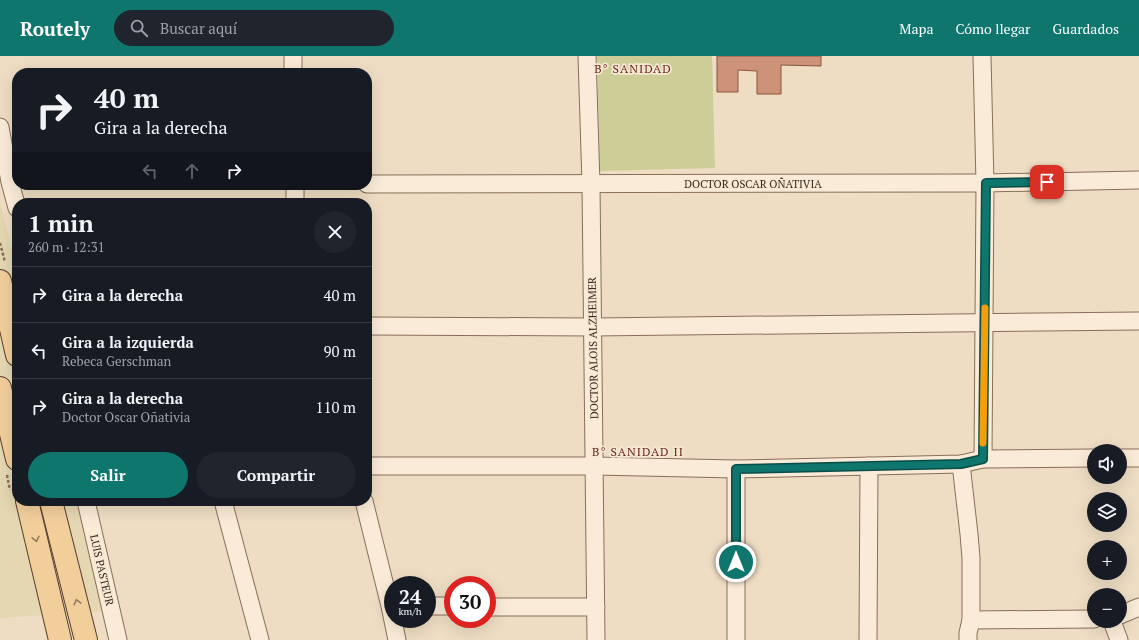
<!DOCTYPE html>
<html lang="es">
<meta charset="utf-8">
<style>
body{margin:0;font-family:"PT Serif",serif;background:#20242c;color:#f1f3f6;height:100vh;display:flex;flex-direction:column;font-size:15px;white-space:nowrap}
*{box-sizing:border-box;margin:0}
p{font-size:13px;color:#9ea1a6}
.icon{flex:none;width:22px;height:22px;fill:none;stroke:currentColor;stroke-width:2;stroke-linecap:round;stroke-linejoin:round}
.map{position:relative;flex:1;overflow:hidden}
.drawer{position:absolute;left:12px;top:142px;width:360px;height:308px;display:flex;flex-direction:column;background:#171b24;border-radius:16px;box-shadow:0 4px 16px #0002}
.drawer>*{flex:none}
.banner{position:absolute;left:12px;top:12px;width:360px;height:122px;border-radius:16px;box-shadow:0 4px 16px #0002;background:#171b24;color:#f1f3f6;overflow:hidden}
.tools{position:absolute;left:1087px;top:388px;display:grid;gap:8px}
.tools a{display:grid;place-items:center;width:40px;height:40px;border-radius:50%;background:#171b24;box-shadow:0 4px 16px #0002;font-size:20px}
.speed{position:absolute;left:384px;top:520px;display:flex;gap:8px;font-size:20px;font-weight:700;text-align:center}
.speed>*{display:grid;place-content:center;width:52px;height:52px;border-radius:50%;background:#171b24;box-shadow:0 4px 16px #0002;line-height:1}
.speed small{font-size:10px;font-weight:400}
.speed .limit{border:6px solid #d22;background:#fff;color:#111}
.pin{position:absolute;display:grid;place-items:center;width:34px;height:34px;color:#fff;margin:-17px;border-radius:8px;box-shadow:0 2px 6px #0006}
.me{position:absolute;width:44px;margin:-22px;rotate:0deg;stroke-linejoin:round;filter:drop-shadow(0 0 3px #0008)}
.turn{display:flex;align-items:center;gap:14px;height:84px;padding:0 16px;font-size:18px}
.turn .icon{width:52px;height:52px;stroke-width:2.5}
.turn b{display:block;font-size:28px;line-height:34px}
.lanes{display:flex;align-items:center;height:38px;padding:0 16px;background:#0003;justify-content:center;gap:20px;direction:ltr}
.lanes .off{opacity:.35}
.round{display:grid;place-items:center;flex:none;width:42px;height:42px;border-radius:21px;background:#20242c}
.headline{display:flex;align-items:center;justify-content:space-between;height:68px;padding:0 16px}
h1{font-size:24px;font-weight:700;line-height:30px}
.action{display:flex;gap:8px;margin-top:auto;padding:8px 16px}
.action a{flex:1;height:46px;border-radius:24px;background:#0f766e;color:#fff;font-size:16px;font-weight:700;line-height:46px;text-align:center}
.action a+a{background:#20242c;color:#f1f3f6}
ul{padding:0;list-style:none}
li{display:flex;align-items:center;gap:12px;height:56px;padding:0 16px;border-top:1px solid #363941}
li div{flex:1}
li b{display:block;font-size:15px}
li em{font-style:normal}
header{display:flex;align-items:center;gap:24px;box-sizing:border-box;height:56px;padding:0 20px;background:#0f766e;color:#fff}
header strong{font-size:19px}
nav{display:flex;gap:22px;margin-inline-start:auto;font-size:14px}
.search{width:280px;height:36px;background:#20242c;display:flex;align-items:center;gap:10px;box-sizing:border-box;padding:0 14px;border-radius:22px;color:#9ea1a6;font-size:15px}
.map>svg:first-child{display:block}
.farmland{fill:#e4d7b1}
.green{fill:#cccd97}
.building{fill:#cd9379;stroke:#88553f}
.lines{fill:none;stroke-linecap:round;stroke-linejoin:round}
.street-casing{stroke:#896e5a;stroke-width:19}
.primary-casing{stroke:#573d2e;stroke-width:24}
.path{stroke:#896e5a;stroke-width:2.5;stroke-dasharray:3 2;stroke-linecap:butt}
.street{stroke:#f9ebd7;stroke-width:17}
.primary{stroke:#f2ce9b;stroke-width:22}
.oneway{stroke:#967b5c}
.route-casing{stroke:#0a4d48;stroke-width:10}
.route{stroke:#0f766e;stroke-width:7}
.slow{stroke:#f59e0b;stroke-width:7}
.labels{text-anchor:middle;stroke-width:3.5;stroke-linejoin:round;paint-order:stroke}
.street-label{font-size:11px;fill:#39281e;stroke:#f6e8d3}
.neighbourhood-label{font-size:12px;letter-spacing:1px;fill:#66251d;stroke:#f6e8d3}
</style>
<header>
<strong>Routely</strong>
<div class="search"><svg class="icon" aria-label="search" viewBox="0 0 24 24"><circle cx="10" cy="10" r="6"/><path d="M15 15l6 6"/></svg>Buscar aquí</div>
<nav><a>Mapa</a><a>Cómo llegar</a><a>Guardados</a></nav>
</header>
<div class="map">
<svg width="1139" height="584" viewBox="0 0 1139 584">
<rect width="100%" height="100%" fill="#eeddc3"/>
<path class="farmland" d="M0,146l17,67v232h59l28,110 -104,7z"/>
<path class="green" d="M597,0h115l3,112 -115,3z"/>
<path class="building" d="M717,0h104v10l-40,-1v29h-24v-23l-19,-1v22h-21z"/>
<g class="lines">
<defs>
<g id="street">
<path d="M293,0v17"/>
<path d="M587,0l4,128 5,456"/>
<path d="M982,0l3,127 -2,276"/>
<path d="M0,71l10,55 7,26"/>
<path d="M367,128l618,-1 154,-3"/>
<path d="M295,129v18"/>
<path d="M367,270l226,1 546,-6"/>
<path d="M1120,402h19"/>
<path d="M961,408l8,70 2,24v62l-3,13v7"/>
<path d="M367,410h227l142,3 225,-5 22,-5 111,-1"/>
<path d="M736,413v171"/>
<path d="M86,445l32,139"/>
<path d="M223,445l37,139"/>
<path d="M364,445l26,105 7,34"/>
<path d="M427,550h26"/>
<path d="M487,551h109"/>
<path d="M1120,559l19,-8"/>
<path d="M971,564l123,-1"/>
<path d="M1112,565l7,19"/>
<path d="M868,584l1,-174"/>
</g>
<g id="primary">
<path d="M0,225l17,74"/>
<path d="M0,332l17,71"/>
<path d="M27,445l33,139"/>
<path d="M51,445l35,139"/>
</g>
</defs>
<use href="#street" class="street-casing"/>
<use href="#primary" class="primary-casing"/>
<g class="path">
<path d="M0,187l5,19"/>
<path d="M7,419l3,15"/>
</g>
<use href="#street" class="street"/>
<use href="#primary" class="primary"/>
</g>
<defs><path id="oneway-chevron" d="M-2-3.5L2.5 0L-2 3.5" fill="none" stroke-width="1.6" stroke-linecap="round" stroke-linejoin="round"/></defs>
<g class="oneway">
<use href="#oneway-chevron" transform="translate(36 483) rotate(77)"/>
<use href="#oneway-chevron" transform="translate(77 546) rotate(-104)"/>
</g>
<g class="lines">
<defs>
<path id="route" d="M736,506v-93l225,-5 22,-5 3,-276 61,-1"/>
</defs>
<use href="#route" class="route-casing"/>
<use href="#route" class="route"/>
<path class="slow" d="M983,387l2,-135"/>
</g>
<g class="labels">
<g class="street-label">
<text x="753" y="132">DOCTOR OSCAR OÑATIVIA</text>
<text transform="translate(593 292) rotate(-91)" y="4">DOCTOR ALOIS ALZHEIMER</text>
<text transform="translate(102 514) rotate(77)" y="4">LUIS PASTEUR</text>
</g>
<g class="neighbourhood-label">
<text x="633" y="17">B° SANIDAD</text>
<text x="638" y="400">B° SANIDAD II</text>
</g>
</g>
</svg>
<div class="tools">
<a><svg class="icon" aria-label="sound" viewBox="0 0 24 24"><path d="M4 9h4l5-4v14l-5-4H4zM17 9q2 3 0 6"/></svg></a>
<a><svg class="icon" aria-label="layers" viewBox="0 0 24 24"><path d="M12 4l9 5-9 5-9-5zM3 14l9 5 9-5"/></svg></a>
<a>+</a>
<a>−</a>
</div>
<div class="speed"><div>24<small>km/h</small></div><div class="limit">30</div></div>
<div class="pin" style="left:1047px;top:126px;background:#d93025"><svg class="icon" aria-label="arrive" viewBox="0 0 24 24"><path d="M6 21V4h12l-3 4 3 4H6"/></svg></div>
<svg class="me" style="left:736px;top:506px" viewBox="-20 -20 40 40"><circle r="17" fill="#0f766e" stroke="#fff" stroke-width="3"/><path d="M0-11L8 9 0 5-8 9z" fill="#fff"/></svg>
<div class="banner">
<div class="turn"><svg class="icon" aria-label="right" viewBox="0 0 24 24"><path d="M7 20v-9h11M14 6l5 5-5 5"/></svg><div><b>40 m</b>Gira a la derecha</div></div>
<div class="lanes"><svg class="icon off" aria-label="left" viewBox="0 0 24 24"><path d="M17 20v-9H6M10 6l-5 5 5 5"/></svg><svg class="icon off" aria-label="ahead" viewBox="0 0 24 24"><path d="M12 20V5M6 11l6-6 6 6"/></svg><svg class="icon" aria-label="right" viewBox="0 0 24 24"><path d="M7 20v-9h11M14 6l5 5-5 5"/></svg></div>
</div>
<section class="drawer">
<div class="headline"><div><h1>1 min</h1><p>260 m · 12:31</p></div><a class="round"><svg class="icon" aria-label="close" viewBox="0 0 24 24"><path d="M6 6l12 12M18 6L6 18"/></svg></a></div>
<ul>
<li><svg class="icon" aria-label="right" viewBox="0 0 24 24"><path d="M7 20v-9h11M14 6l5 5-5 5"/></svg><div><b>Gira a la derecha</b></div><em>40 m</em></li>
<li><svg class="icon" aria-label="left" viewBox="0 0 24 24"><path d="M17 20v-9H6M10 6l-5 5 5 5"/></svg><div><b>Gira a la izquierda</b><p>Rebeca Gerschman</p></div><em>90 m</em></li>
<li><svg class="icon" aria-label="right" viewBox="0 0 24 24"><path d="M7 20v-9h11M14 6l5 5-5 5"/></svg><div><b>Gira a la derecha</b><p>Doctor Oscar Oñativia</p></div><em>110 m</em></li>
</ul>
<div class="action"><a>Salir</a><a>Compartir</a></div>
</section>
</div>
